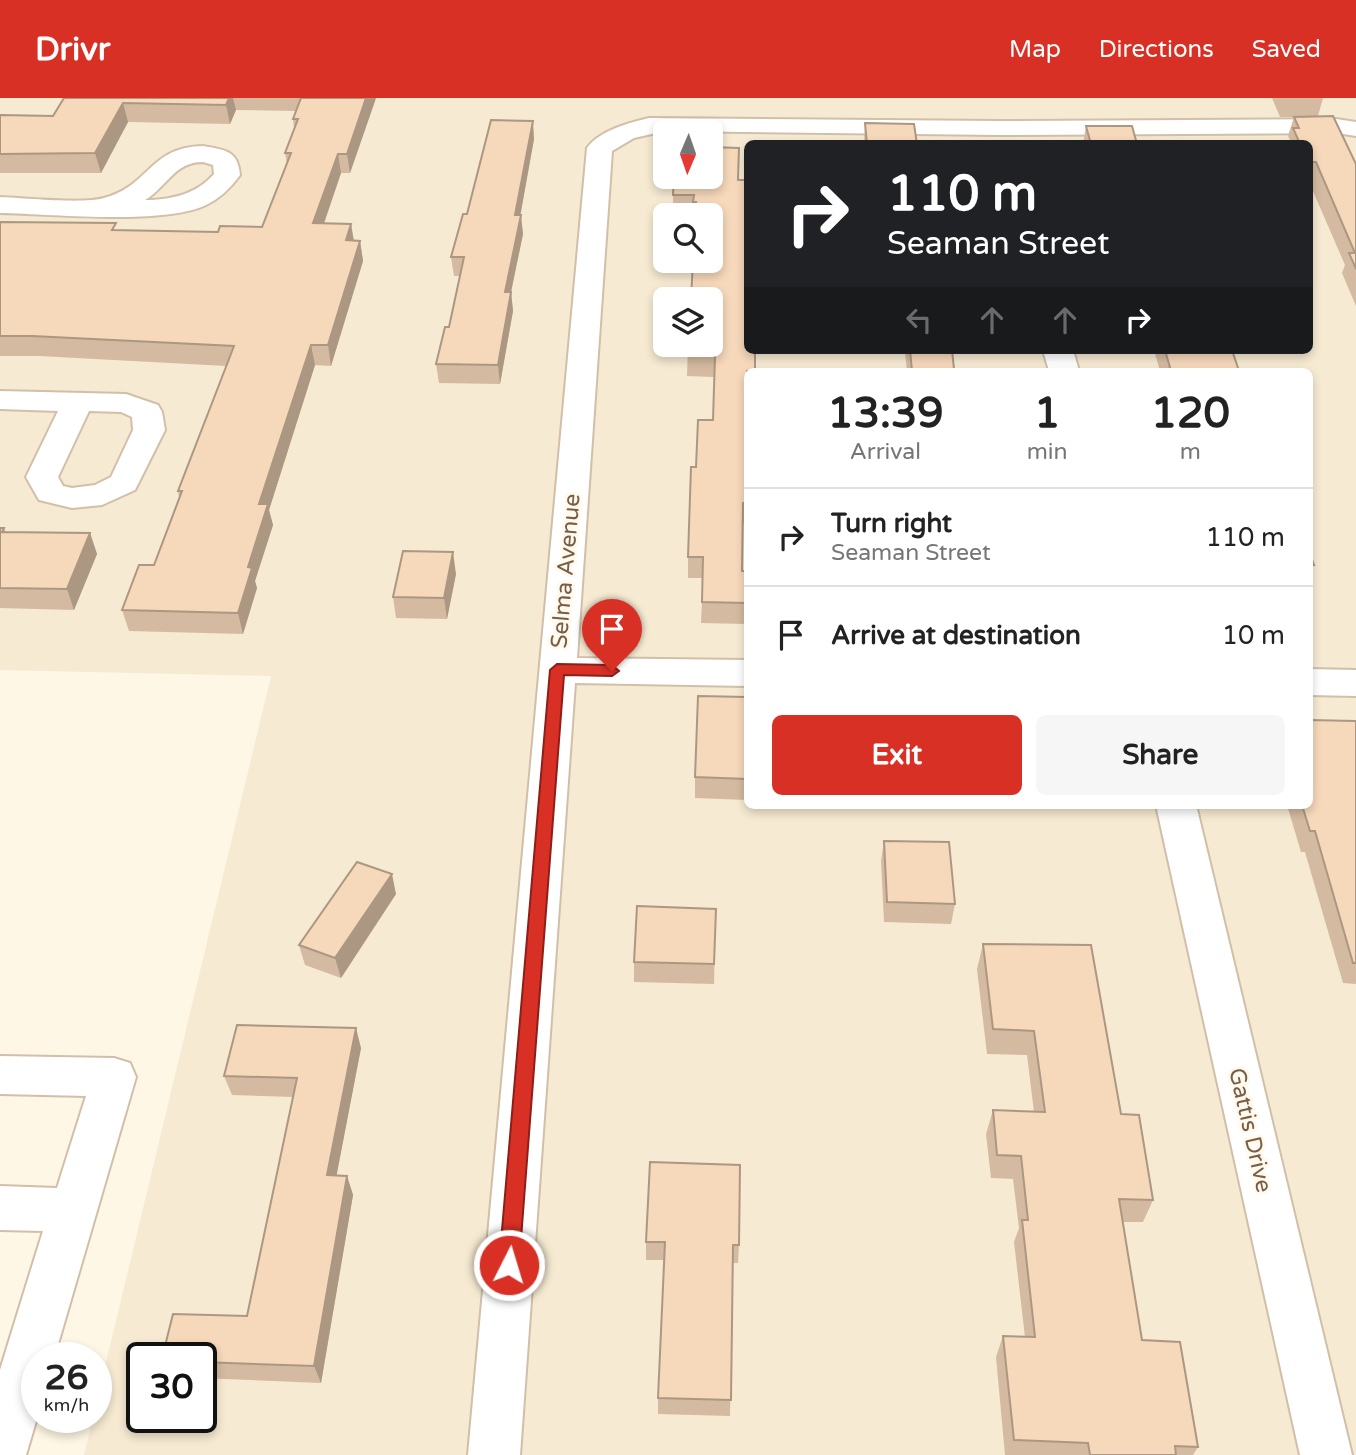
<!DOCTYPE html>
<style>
body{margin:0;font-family:"Varela Round",sans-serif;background:#f6f6f6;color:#222;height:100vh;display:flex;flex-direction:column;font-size:26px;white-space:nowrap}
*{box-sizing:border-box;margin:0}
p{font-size:23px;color:#767676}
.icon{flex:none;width:38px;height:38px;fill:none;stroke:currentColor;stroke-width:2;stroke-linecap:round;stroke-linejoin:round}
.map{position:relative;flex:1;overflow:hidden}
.panel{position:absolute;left:744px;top:270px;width:569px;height:441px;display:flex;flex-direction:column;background:#fff;border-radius:10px;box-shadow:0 4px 10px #0003}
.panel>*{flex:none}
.hud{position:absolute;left:744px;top:42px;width:569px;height:214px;border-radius:10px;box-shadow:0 4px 10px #0003;background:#202124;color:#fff;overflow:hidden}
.needle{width:46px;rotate:182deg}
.tools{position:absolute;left:653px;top:21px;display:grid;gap:14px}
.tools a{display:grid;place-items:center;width:70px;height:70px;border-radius:10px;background:#fff;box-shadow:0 4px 10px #0003;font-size:35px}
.speed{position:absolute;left:21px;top:1244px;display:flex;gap:14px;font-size:35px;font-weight:700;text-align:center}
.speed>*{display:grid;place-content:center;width:91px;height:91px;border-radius:50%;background:#fff;box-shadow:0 4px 10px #0003;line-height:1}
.speed small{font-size:18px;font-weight:400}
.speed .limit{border:4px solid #111;border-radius:10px;background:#fff;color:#111}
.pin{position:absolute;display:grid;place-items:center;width:60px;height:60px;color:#fff;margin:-72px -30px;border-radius:50% 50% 50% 0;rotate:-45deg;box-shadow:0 0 7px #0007}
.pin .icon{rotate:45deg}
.me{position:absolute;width:77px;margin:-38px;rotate:5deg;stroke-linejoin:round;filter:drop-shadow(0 0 5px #0008)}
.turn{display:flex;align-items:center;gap:24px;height:147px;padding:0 28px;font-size:32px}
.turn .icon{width:91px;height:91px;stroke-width:2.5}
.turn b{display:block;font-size:49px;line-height:60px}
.lanes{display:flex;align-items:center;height:66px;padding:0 28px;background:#0003;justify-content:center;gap:35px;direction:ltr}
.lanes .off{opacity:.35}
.eta{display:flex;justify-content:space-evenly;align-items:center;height:119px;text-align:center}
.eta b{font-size:42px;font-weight:700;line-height:49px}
.button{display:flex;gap:14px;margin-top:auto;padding:14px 28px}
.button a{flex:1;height:80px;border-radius:10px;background:#d93025;color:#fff;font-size:28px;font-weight:700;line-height:80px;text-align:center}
.button a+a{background:#f6f6f6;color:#222}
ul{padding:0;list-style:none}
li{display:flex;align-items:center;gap:21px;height:98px;padding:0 28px;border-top:2px solid #e0e0e0}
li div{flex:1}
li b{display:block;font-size:26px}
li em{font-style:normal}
header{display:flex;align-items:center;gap:42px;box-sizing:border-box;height:98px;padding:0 35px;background:#d93025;color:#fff}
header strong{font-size:33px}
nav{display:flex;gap:38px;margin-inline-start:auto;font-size:24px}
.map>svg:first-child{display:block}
.residential{fill:#f6ead2;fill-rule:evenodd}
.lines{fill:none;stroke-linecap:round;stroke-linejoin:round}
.minor-casing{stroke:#d1bfa9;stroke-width:4}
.minor{fill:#fff;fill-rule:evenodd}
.wall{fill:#d4baa0}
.shaded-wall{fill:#ac9782}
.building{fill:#f6d8ba;stroke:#ac9782;stroke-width:2}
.route{fill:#d93025;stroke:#8d1f18;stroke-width:2}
.labels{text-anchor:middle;stroke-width:6;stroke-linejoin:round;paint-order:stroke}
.street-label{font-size:23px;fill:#795e47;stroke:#fffaed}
</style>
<header>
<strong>Drivr</strong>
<nav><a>Map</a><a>Directions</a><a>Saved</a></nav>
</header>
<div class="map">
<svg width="1356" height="1357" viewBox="0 0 1356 1357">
<rect width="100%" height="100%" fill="#fef7e5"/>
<path class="residential" d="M0,0h1356v1357h-1272l9,-37h3v-14l175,-728 -271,-6zM665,33h45v46h-45zM747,46h562v206h-562zM665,117h45v46h-45zM665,201h45v46h-45zM747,273h562v434h-562zM142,1260h59v60h-59z"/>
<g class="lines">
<defs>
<g id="minor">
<path d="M649,20l349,3 338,-2 20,3v14l-20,-3 -338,2 -333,-4 -31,7 -22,13 -35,507 170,2v26l-172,-3 -55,772h-52l119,-1307c13,-18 42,-25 62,-30z"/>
<path d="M203,48c22,4 35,4 37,29 -10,14 -21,24 -36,31 -44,19 -153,8 -204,7v-16c25,1 83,7 104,1 46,-12 45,-51 99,-52zM203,64l10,3 1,9c-17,20 -43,26 -69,26 22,-13 29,-38 58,-38z"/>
<path d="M1043,252h30l6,21h-30z"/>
<path d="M0,293l126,3 32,11 4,7 3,18 -30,60 -33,15 -30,3 -33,-8 -13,-23 32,-66 -58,-2zM89,313l32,1 11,5 1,13 -22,47 -16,8 -23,3 -9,-2 -5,-9z"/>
<path d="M1309,571l47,1v26l-47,-1z"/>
<path d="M1156,707h40l156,650h-52z"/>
<path d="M0,958l114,2 16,5 6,14 -82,281h-17v60l-11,37h-26v-85l43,-139 -43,-1v-44l57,2 29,-92 -86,-2z"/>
</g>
</defs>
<use href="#minor" class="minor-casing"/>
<use href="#minor" class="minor"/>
</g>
<g class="wall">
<path d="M64,0h312l-26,75h-9l-17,51h27l3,16 6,1 3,20 -32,105 -16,-1 -46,145 4,15 -18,56 2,7 -14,46 -114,-3 -7,-21 32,-45 25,-67 -1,-7 48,-125 -187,-10h-39v-134l118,8 100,2 44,-5 25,-63 -2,-11 9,-25 -1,-9 3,-8 -60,-1 -6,14 -102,-2 -27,51h-101v-58l53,1z"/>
<path d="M1272,0h51l-5,18 38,48v142l-14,-33 3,-8 -36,-83v-38h-20l1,-4 -2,-4 6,-19h-14z"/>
<path d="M865,25l52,21h-53z"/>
<path d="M1086,28l51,18h-54z"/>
<path d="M534,41l-14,76 3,19 -12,58 2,19 -13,73 -61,-1 -3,-19 13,-37 11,-51h-6l-3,-19 16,-43z"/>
<path d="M738,82l9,191v133l-1,20h-3l-1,47h5v53l-46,-1 2,-45h-15v-21l8,-90 17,-47 1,-43 -27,-1 1,-31 22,-130h-37v-20z"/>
<path d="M877,252h75l2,19 25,2h-72l-2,-18h-28z"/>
<path d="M1154,252h78l7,21h-79z"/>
<path d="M0,430h4l2,4 84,1 7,21 -23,56 -74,-2z"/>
<path d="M1309,454l5,13 -5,12z"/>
<path d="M456,476l-9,45 -51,-1 -3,-21z"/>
<path d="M747,599v103l-52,-2v-21z"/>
<path d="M1356,623v263l-13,-1 -38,-131h-4l-14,-47h22z"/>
<path d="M884,743l71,63 -4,20 -67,-2 -3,-61z"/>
<path d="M396,796l-55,84 -36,-13 -6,-20z"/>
<path d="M716,811l-2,75 -80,-2v-20z"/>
<path d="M983,846l138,170 32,86 -10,22h-20l19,118 56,107 -5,8h-188l-9,-98 7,-21 22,1 -11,-95 5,-14 -6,-49 -22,-1 -5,-44 7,-24 41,2 -7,-57 -40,-1 -10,-85z"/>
<path d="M361,950l-25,128h11l6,19 -32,188 -120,-5v-20l46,-42 46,-219 -61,-2 -8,-19z"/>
<path d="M646,1144l93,3 -1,18h-5l-3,153 -72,-2v-16l6,-138h-18z"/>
</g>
<g class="shaded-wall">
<path d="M229,0h4l3,12 -6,14 -4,-19z"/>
<path d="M366,0h10l-26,75 -3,-19z"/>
<path d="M123,5l5,19 -27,51 -6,-20z"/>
<path d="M533,23l1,18 -17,95 -2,-19z"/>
<path d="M338,56l3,19 -24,70 -4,-20z"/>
<path d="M521,117l2,19 -16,77 -2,-19z"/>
<path d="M351,126l3,20 -8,-4z"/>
<path d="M360,143l3,20 -32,105 -3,-21z"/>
<path d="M511,194l2,19 -13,73 -2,-19z"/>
<path d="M311,247l4,20 -46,145 4,15 -18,56 2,7 -14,46 -5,-21 10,-46 11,-63z"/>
<path d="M90,435l7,21 -23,56 -7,-21z"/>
<path d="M453,454l3,22 -9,45 -3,-21z"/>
<path d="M392,776l4,20 -55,84 -6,-20z"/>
<path d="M356,930l5,20 -28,146 -6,-19z"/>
<path d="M347,1078l6,19 -32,188 -7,-17z"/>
</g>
<g class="building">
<path d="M64,0h165l-3,7 -103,-2 -28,50 -95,1v-39l53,1z"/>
<path d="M301,0h65l-19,56h-9l-25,69 38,1 -5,16 14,1 -32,104h-17l-52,159h9l-20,63 4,1 -14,45 -116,-3 17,-45h15l28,-74h-4l56,-145 -202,-10h-32v-114l116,1 -4,7 106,2 2,-6 42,1 29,-74h-6l13,-34h-5z"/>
<path d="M1333,18l23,48v105l-7,-16h6l-39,-91h-7v-18h-9l-7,-16h6l-5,-11z"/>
<path d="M491,22l42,1 -18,94h6l-16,77h6l-13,73 -62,-1 9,-37h4l15,-70h-13l12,-43h4z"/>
<path d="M865,25l49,1 3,20h-50z"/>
<path d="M1086,28h46l5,18h-46z"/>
<path d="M710,49l29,1 -1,32h9v170h8v21h-8v132h-4l-1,68h5v32l-45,-1 1,-45h-15l3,-90h5l2,-47h15l2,-64 -27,-1v-10h22v-46h-19l2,-38h17v-46h-15l1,-13h-3l1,-7h-21l1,-18h36z"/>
<path d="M910,252h42l2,19 25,1v1h-67z"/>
<path d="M1165,252h67l7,21h-68z"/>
<path d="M0,430h4l-2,4 88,1 -23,56 -67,-1z"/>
<path d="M403,453l50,1 -9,46 -51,-1z"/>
<path d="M1309,454l5,13h-5z"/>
<path d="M698,598l49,1v82l-52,-2z"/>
<path d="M1309,622l47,1v242h-3l-38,-132h-5l-8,-26h7z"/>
<path d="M884,743l65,1 6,62 -68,-2z"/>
<path d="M357,764l35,12 -57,84 -36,-13z"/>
<path d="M637,808l79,3 -2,55 -80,-2z"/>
<path d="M983,846l108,1 30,169 18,1 14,85 -34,-1 23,141 38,2 18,105 -23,-1 1,9h-86l-2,-12 -74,-3 -11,-104 32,1 -13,-117h6l-7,-64 -24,-1 -4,-45 52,2 -11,-81 -41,-2z"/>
<path d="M237,927l119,3 -29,147 20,1 -33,190 -113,-4v-4h-39l11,-44 74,2 50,-238 -73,-2z"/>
<path d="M650,1064l90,3 -1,80h-6l-2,155 -73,-2 7,-156h-19z"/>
</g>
<path class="route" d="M557,566l55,1 7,6 -7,5 -48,-1 -45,590 -3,7 -7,3 -7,-3 -3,-7 51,-595z"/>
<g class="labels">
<g class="street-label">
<text transform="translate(565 473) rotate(-85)" y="8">Selma Avenue</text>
<text transform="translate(1251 1032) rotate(77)" y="8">Gattis Drive</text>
</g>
</g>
</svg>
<div class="tools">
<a><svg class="needle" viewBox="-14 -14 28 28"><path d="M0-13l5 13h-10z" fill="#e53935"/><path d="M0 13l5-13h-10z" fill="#767676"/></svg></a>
<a><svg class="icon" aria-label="search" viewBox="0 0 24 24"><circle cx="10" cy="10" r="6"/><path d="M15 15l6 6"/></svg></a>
<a><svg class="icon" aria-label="layers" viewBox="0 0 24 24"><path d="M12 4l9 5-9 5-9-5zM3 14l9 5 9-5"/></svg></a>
</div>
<div class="speed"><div>26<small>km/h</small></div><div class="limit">30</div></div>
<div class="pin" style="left:612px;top:573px;background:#d93025"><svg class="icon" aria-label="arrive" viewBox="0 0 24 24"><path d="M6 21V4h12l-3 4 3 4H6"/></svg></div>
<svg class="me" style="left:509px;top:1167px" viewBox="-20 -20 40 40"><circle r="17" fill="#d93025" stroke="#fff" stroke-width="3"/><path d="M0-11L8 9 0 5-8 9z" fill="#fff"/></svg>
<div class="hud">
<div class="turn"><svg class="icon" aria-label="right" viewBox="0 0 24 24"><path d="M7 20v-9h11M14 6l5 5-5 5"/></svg><div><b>110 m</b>Seaman Street</div></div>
<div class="lanes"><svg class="icon off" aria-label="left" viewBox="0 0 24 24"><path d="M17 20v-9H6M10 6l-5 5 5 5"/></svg><svg class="icon off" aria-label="ahead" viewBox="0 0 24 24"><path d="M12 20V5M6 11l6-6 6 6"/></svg><svg class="icon off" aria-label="ahead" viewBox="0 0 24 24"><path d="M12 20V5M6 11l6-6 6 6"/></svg><svg class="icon" aria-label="right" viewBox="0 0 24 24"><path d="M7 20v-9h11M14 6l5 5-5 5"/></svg></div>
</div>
<section class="panel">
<div class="eta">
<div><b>13:39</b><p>Arrival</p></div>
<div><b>1</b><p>min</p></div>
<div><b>120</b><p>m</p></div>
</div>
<ul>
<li><svg class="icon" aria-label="right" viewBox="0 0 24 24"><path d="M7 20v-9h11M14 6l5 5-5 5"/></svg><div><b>Turn right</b><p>Seaman Street</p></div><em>110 m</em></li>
<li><svg class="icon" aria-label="arrive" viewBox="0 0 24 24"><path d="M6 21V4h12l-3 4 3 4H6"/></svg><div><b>Arrive at destination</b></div><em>10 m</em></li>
</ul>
<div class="button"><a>Exit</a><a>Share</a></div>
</section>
</div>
